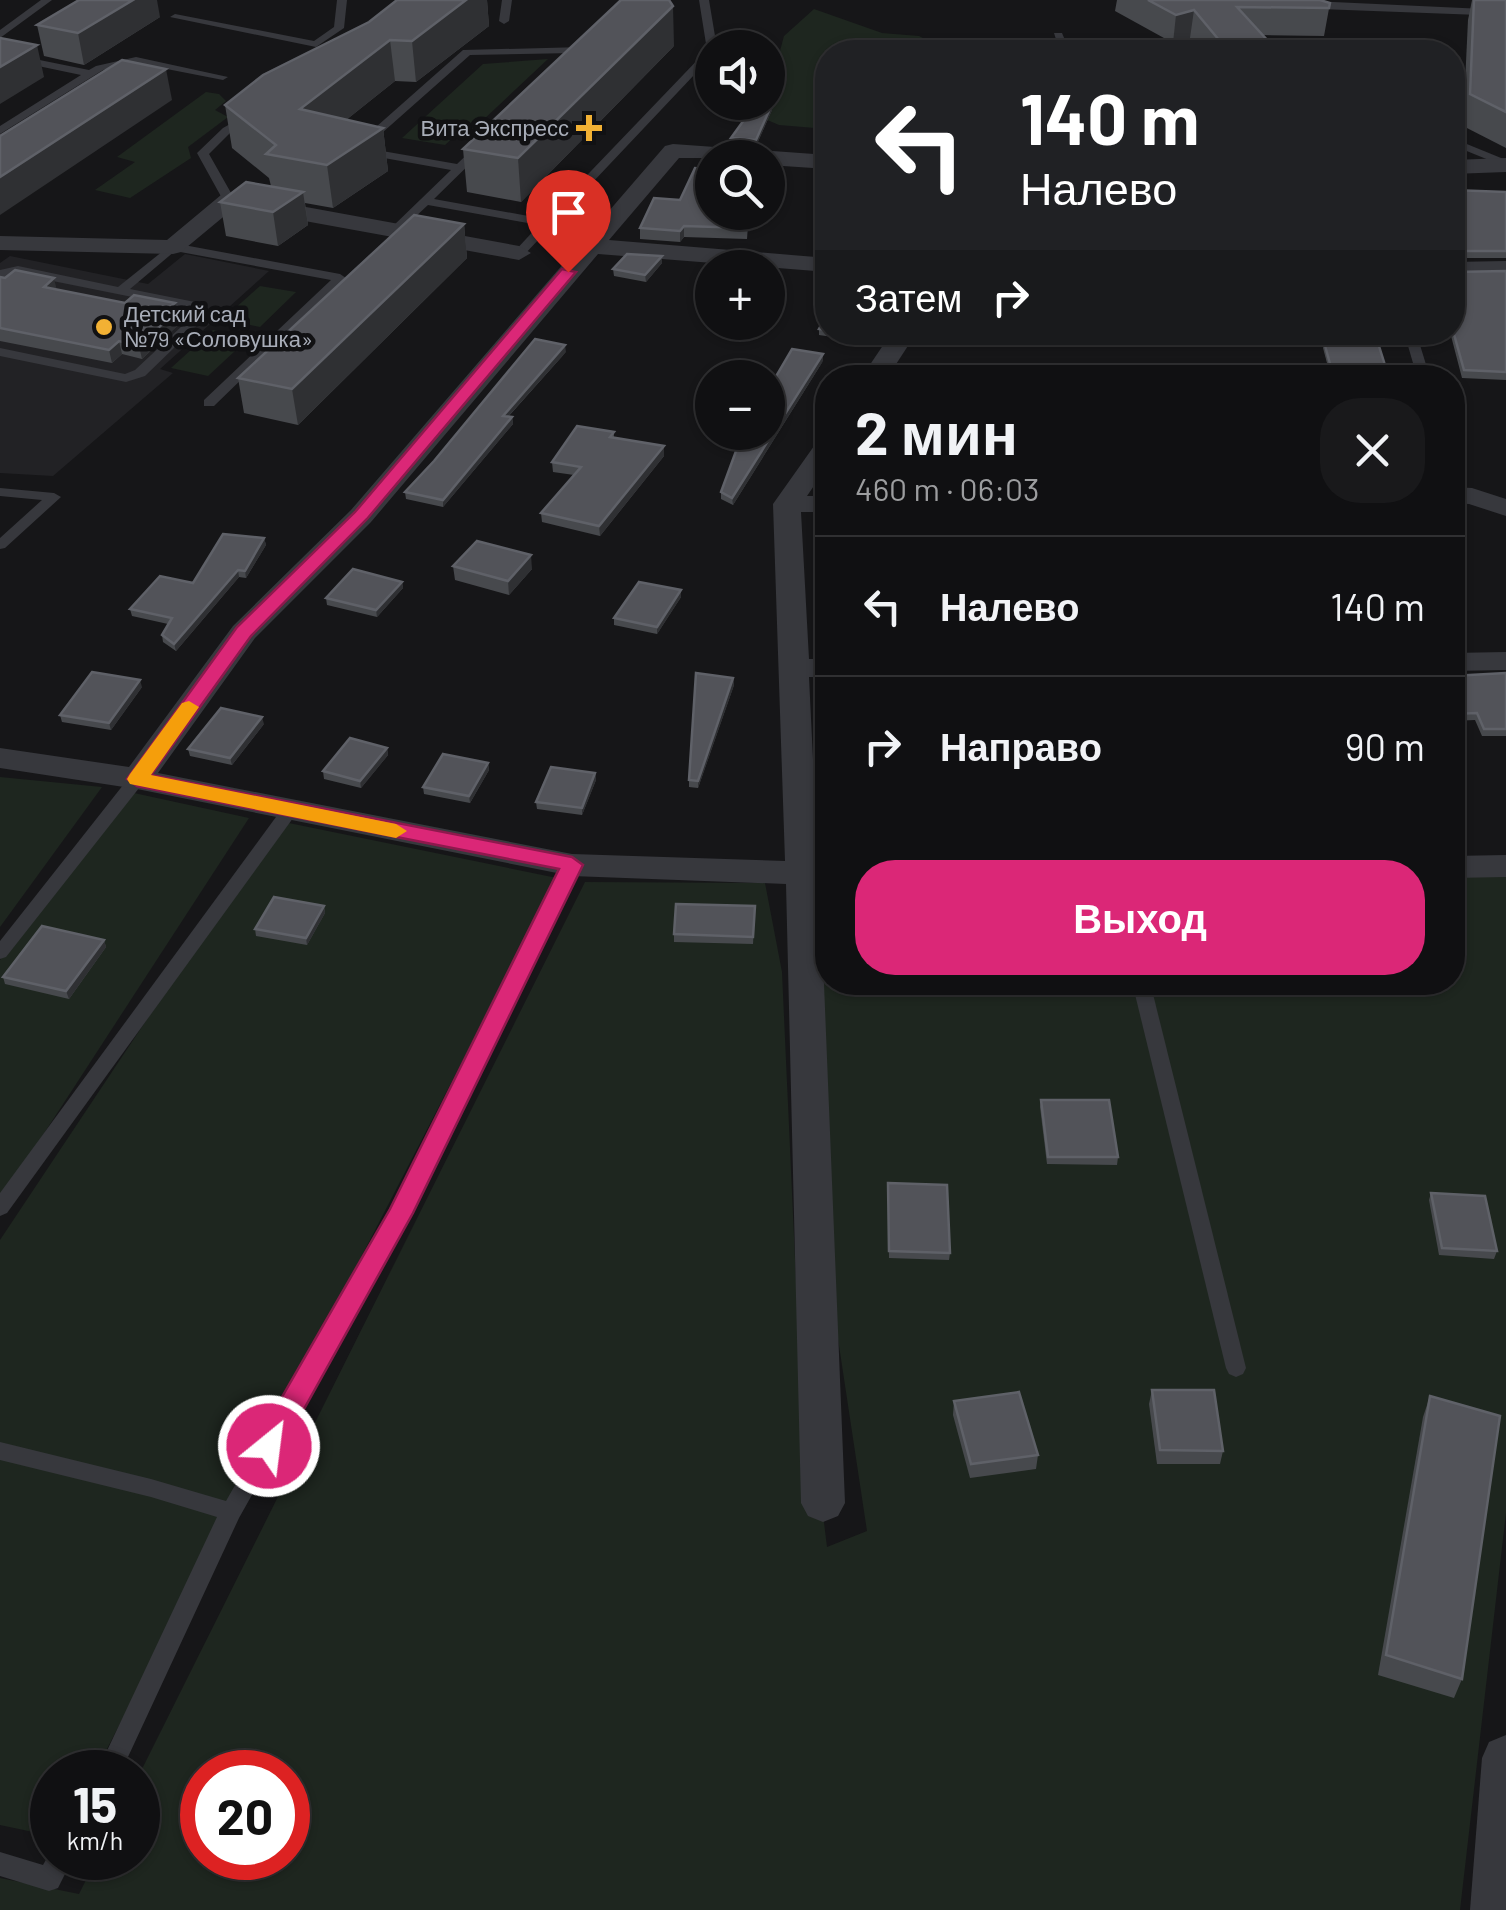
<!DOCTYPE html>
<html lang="ru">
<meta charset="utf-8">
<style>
body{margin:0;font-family:Barlow,sans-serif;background:#19191b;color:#f1f3f6;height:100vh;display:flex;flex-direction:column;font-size:38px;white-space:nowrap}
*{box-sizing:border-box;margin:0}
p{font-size:32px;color:#9c9d9f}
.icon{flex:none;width:55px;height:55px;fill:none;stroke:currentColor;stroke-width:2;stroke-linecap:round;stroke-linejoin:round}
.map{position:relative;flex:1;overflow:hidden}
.panel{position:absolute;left:815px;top:365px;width:650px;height:630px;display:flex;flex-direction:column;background:#101012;border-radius:40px;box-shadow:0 2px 8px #0004,0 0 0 2px #303032}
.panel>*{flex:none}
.banner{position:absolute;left:815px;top:40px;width:650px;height:305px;border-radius:40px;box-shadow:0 2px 8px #0004,0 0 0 2px #303032;background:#202124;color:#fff;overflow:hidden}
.buttons{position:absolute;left:695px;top:30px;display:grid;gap:20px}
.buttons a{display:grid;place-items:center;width:90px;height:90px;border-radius:50%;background:#101012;box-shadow:0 2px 8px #0004,0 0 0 2px #303032;font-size:50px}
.speed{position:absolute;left:30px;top:1750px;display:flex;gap:20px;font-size:50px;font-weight:700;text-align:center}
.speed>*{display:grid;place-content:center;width:130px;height:130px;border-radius:50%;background:#101012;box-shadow:0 2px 8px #0004,0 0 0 2px #303032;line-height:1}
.speed small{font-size:25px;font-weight:400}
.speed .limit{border:15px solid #d22;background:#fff;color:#111}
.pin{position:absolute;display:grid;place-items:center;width:85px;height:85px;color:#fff;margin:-102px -42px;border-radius:50% 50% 50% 0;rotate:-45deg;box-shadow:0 0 10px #0007}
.pin .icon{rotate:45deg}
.me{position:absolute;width:110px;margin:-55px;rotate:29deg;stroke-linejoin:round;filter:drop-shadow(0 0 8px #0008)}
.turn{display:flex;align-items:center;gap:35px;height:210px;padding:0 40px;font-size:45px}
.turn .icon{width:130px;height:130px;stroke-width:2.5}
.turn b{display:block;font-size:70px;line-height:85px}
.then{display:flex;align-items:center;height:95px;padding:0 40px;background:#0003;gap:20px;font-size:38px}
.round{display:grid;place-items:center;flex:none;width:105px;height:105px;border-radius:40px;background:#19191b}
.summary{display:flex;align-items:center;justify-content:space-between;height:170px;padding:0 40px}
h1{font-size:60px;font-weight:700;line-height:75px}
.primary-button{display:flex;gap:20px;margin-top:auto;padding:20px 40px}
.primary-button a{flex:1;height:115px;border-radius:40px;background:#db2777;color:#fff;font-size:40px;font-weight:700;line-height:115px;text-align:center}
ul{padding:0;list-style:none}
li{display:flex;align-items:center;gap:30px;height:140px;padding:0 40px;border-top:2px solid #303032}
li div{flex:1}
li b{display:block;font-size:38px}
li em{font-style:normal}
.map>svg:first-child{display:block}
.built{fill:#222225}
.green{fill:#1e261f;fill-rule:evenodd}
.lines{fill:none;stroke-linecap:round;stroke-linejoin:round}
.lane{fill:#37383d;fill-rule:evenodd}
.street{fill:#37383d;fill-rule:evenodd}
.wall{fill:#47494d}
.shaded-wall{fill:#2f3033}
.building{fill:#525359;stroke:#5f6168;stroke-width:2.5}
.route{fill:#db2777;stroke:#8e194d;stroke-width:2.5}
.slow{fill:#f59e0b}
.poi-dot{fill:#f2b134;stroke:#111113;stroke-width:4}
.labels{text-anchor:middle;stroke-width:9;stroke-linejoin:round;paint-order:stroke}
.far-poi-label{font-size:22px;fill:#a8adb8;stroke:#111113;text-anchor:end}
</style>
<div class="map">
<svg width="1506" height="1910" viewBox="0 0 1506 1910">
<rect width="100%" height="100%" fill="#161618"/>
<path class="built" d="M185,254l84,17 -109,98 13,4 -120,103 -53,-3v-210l10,-7 138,28z"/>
<g class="green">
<path d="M814,9l68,24 37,3 31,16h-122l-1,77 -48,-4 -42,-18 3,-4 28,-1v-31l9,-9 7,-26z"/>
<path d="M548,59l-83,78 -9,-2 -11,10 -43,-7 81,-74z"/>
<path d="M206,92l13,2 7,7 -11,9 13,7 -40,30 3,11 -61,40 -35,-8 40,-28 -18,-5z"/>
<path d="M260,286l36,6 -36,35 -37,-8z"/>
<path d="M213,330l37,7 -42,39 -37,-8z"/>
<path d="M0,777l102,10 -102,140z"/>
<path d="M134,793l115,25 -249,383v-241z"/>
<path d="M279,821l278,57 -462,894h-43v64l-52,-11v-585z"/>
<path d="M1453,877h53v636l-46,397h-1460v-32l79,16 18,-36h41v-81l447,-895 180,1 17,89 15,331 30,244 40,-16 -32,-212 -36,-435 28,-1 1,99h624zM202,1772h86v86h-86z"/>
</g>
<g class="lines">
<g class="lane">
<path d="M41,0h11l-52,38v-8z"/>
<path d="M337,0h10l-3,28 -28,19 -146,-30 5,-3 139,27 20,-14z"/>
<path d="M502,0h10l-3,21 -5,3 -5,-3z"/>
<path d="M699,0h10l8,48h-5v8l-189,200 -10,-3 26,-28 -111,-20 -29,27h-8v-4l60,-58 -95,-17 -6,-3 113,-100 120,-3 5,3 -9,6 -5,-3 -104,2 -105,93 92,16 20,-19h8v4l-51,50 111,20 162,-169z"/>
<path d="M1290,0l216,10v6l-186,-7z"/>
<path d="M1054,33h8l8,19h-10z"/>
<path d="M0,52l89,18 7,-4 40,-9 92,20 -5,3 -87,-17 -33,7 -103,64v-8l81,-51 -81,-17z"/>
<path d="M246,115l9,2 -24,15 -22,22 26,46 -6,3 -6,-3 -26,-47 26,-25z"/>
<path d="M1452,138l54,22v7l-54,-22z"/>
<path d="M173,243l167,31 6,4 -132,128h-10v-6l127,-120 -156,-29 -45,38 70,14 11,9 -66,64 -19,6 -126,-26v-8l125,26 10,-4 62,-58 -5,-3 -174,-35 -18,4v-8l18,-4 100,21z"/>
<path d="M1404,332h12l12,39 -8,7h-17l12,-8z"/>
<path d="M0,488l54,5 7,4 -56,51 -5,1v-11l42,-38 -42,-4z"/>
<path d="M137,774l8,5 -2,4 -137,174 -6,2v-18l131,-166z"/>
<path d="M290,805l8,5 -2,4 -289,399 -7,3v-23l284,-387z"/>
<path d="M572,859l8,6 -170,348 -171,305 -118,254h-24l120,-255 -66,-20 -151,-37v-18l151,37 75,22 166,-291 172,-345z"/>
<path d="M1132,982h18l96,386 -3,6 -7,3 -7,-3 -3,-6z"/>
<path d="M52,1849v9h21l-15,30 -9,3 -49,-15v-24l43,13z"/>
</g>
<g class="street">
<path d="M673,144l155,11v14l-60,-4v-7h-89l-70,82 219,18v14l-230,-18 -227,268 -116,116 -97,135 414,81 213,7 -12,-357 46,-65 9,-2v28l-21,31h21v16h-27l8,147h19v18h-19l9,185 10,1v22h-8l25,618 -7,13 -15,6 -15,-6 -7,-13 -15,-619 -214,-8 -435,-87 -137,-21v-20l129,19 104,-141 118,-116 314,-364z"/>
<path d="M1506,158v14l-54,2v-14z"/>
<path d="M229,193l290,53 12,7 -12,7 -285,-52 -53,44 -8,2 -173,-4v-14l167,4 54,-45z"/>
<path d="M1506,261v14l-54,1v-14z"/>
<path d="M892,332h25l-30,46h-26z"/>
<path d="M1452,487l20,1 34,11v17l-37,-12 -17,-1z"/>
<path d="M1506,652v18l-54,1v-18z"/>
<path d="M1506,855v22l-54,1v-22z"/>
<path d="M1506,1735v175h-36l12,-152 7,-16z"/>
</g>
</g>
<g class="wall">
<path d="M397,0h90l2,26 -73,56 -21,-1 -49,39 37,8 5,43 -55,37 -28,-5 3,22 -30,21 -52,-10 -6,-34 51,-16 -2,-8 -37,-30 -7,-43 144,-83z"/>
<path d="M1117,0h203l10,3 -6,33 -62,-1 7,7 -2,10h-65l-12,-14 -17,5 -58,-32z"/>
<path d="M1472,0h34v148l-43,-22 5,-106z"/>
<path d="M160,17l-76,48 -40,-9 -7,-31z"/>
<path d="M674,46l-153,156 -54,-10 -4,-43z"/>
<path d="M772,104v6l-16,36 -25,-2v-6z"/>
<path d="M1452,190l54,2v66h-54z"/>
<path d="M712,212h37l-2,27 -63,-2 -4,5 -40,-3v-11z"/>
<path d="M464,224l3,34 -169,167 -54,-12 -6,-35z"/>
<path d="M662,263l-16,19 -32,-6 -1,-7z"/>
<path d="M1452,271l2,1 52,-1v109l-44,-2 -12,-46h2z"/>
<path d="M0,277l177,39 -2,2 2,8 -35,33 -20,-5 -10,9 -112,-22z"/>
<path d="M828,312v20h36l-4,9 -41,-6v-6z"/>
<path d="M1324,342l65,36h-58l-8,-30z"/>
<path d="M566,352l-58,65h4l1,7 -70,83 -37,-8 -1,-7z"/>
<path d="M823,361l-90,144 -12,-6v-7z"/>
<path d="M614,432v6l50,18 -64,80 -58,-14 -1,-9 33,-38 -21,-3 -1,-10z"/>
<path d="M264,538l2,7 -20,33 -7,-1 -63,74 -13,-9 -1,-7 6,-11 -36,-8 -2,-7 63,-26z"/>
<path d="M453,566l79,3 -23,26 -54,-15z"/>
<path d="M402,582l1,6 -26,29 -50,-12 -1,-7z"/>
<path d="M681,590v7l-24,37 -43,-9v-7z"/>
<path d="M1506,673v63h-24l-7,-16 -23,1v-45z"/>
<path d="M733,678l1,7 -36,103 -9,-1v-7z"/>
<path d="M142,687l-31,43 -49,-8 -2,-7z"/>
<path d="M264,724l-32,41 -42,-9 -2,-7z"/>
<path d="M387,748l1,7 -27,33 -37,-9 -1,-8z"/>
<path d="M488,763l1,7 -19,33 -46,-9 -1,-7z"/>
<path d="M595,773l1,7 -14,35 -45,-6 -1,-7z"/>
<path d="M324,906l1,7 -18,32 -51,-9 -1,-7z"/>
<path d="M755,906l-2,38 -79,-2v-8z"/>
<path d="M104,940l2,7 -37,52 -64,-15 -2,-7z"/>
<path d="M1041,1100l77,57 -1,8 -70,-1 -7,-57z"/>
<path d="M888,1183l62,70 -1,7 -60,-2z"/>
<path d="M1431,1193l66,58 -3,8 -55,-4 -10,-55z"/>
<path d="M1152,1390l71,61 -3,13h-63l-8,-60z"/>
<path d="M1430,1396l32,283 -8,19 -76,-23 45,-258z"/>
<path d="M954,1401l84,54 -2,14 -66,9 -17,-63z"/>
</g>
<g class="shaded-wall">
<path d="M133,0h24l3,17 -76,48 -6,-32z"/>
<path d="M466,0h21l2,26 -73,56 -4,-41z"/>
<path d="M673,6l1,40 -153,156 -3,-44z"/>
<path d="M1194,10l-4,28 -17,5 3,-28z"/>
<path d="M390,40l5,41 -89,71 -6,-43z"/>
<path d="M37,45l7,32 -44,27v-37z"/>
<path d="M166,69l6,31 -172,115v-38z"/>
<path d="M772,104v6l-16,36v-6z"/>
<path d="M383,128l5,43 -55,37 -6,-43z"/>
<path d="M303,192l5,33 -30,21 -5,-34z"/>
<path d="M464,224l3,34 -169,167 -6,-36z"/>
<path d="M684,226v11l-4,5v-11z"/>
<path d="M662,256v7l-16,19 -1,-7z"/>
<path d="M54,278l3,13 -13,-4z"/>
<path d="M175,303l2,13 -2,2 2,8 -35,33 -3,-13 26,-35z"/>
<path d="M119,341l3,13 -10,9 -3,-13z"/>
<path d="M565,345l1,7 -63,70v-6z"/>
<path d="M823,354v7l-90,144 -1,-7z"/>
<path d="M512,417l1,7 -70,83v-7z"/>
<path d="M664,446v10l-64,80 -1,-10z"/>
<path d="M264,538l2,7 -20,33 -1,-7z"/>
<path d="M531,555l1,14 -23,26 -1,-14z"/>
<path d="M238,570l1,7 -63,74 -2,-7z"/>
<path d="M402,582l1,6 -26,29 -1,-7z"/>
<path d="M681,590v7l-24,37v-7z"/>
<path d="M733,678l1,7 -36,103v-7z"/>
<path d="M140,680l2,7 -31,43 -2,-7z"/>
<path d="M262,717l2,7 -32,41 -2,-7z"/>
<path d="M387,748l1,7 -27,33 -1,-7z"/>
<path d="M488,763l1,7 -19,33 -1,-7z"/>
<path d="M595,773l1,7 -14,35v-7z"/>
<path d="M324,906l1,7 -18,32 -1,-7z"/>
<path d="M104,940l2,7 -37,52 -3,-8z"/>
</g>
<g class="building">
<path d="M79,0h54l-55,33 -41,-8z"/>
<path d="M397,0h69l-54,41 -22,-1 -90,69 83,19 -56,37 -61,-11 10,-9 -51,-40 38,-30 106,-53z"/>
<path d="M621,0h48l4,6 -155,152 -55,-9z"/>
<path d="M1148,0h172l10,3 -1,5 -92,-1 32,35 -45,4 -30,-36 -18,5z"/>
<path d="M1474,0h32v112l-36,-18z"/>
<path d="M0,38l37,7 -37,22z"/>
<path d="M122,60l44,9 -166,108v-41z"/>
<path d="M757,102h11l4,2 -16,36 -25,-2z"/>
<path d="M719,151h30l-3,7h-32z"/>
<path d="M712,160v52h36l-1,16 -63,-2 -4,5 -40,-3 14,-30 26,2 15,-32 11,1z"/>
<path d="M246,182l57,10 -30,20 -53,-10z"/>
<path d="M1452,190l54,2v59h-52l-2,5z"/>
<path d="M414,215l50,9 -172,165 -54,-11z"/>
<path d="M627,254l35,2 -17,19 -32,-6z"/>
<path d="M15,270l39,8 -10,9 81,16 9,-8 41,8 -10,8 9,2 -35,33 -20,-5 -10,9 -109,-22v-51l5,1z"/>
<path d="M1452,271l2,1 52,-1v101l-42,-2 -12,-43v-50h2z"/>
<path d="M828,312v18l-9,-1z"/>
<path d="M535,339l30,6 -62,71 9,1 -69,83 -38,-8 29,-31z"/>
<path d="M1324,342l54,1 11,35h-55z"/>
<path d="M792,349l31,5 -91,144 -11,-6 22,-60h25v-42z"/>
<path d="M577,426l37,6 -4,5 54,9 -65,80 -58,-13 40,-46 -29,-5z"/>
<path d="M223,534l41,4 -19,33 -7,-1 -64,74 -12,-9 10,-17 -42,-9 30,-33 33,7z"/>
<path d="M477,541l54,14 -23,26 -55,-15z"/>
<path d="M353,569l49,13 -26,28 -50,-12z"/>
<path d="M639,582l42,8 -24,37 -43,-9z"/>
<path d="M92,672l48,8 -31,43 -49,-8z"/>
<path d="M696,673l37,5 -35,103 -9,-1z"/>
<path d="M1506,673v56h-22l-7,-16 -25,1v-38z"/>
<path d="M221,708l41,9 -32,41 -42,-9z"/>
<path d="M350,738l37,10 -27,33 -37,-10z"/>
<path d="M443,754l45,9 -19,33 -46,-9z"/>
<path d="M551,767l44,6 -13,35 -46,-6z"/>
<path d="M274,897l50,9 -18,32 -51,-9z"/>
<path d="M676,904l79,2 -2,31 -79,-3z"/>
<path d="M42,926l62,14 -38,51 -63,-14z"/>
<path d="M1041,1100h68l9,57h-70z"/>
<path d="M888,1183l59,2 3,68 -61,-2z"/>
<path d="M1431,1193l54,3 12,55 -55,-3z"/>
<path d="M1152,1390h62l9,61 -63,-1z"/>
<path d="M1019,1392l19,63 -67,9 -17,-63z"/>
<path d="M1430,1396l70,20 -38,263 -76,-24z"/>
</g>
<path class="route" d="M562,269l14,3 -209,247 -116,117 -100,139 421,82 11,8 -170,348 -134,241 -10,4 -10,-4 -4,-8 4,-9 131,-228 169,-340 -422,-83 -10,-7 110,-152 118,-115z"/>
<path class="slow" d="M189,701l10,6 -48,68 245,49 11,7 -11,7 -266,-54 -3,-5 3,-5 52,-71z"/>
<g class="poi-dot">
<path d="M584 113h10v10h10v10h-10v10h-10v-10h-10v-10h10z"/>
<circle cx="104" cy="327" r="10"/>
</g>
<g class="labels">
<g class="far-poi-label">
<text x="569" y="136">Вита Экспресс</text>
<text x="124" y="322" text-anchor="start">Детский сад<tspan x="124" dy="25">№79 «Соловушка»</tspan></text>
</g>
</g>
</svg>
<div class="buttons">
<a><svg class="icon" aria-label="sound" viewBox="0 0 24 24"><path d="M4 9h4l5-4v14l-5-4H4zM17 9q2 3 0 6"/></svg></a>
<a><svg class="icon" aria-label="search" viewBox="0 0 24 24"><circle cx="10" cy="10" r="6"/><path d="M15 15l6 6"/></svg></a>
<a>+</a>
<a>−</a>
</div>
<div class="speed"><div>15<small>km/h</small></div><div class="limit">20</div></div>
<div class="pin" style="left:568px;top:272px;background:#d93025"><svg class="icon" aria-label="arrive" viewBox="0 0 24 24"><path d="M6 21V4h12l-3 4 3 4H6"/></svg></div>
<svg class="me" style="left:269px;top:1446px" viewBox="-20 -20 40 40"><circle r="17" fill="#db2777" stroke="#fff" stroke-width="3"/><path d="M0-11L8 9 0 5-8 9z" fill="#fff"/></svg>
<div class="banner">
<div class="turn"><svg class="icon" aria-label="left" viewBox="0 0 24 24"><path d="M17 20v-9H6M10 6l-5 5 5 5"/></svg><div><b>140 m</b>Налево</div></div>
<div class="then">Затем<svg class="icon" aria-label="right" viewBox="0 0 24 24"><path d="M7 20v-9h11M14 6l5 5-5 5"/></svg></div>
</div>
<section class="panel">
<div class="summary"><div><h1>2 мин</h1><p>460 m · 06:03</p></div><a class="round"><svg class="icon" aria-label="close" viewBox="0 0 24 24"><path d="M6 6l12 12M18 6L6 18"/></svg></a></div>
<ul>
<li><svg class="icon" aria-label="left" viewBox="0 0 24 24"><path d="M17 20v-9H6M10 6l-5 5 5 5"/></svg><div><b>Налево</b></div><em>140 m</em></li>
<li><svg class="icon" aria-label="right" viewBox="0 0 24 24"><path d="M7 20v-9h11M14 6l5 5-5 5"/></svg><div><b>Направо</b></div><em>90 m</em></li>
</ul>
<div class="primary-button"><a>Выход</a></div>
</section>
</div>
